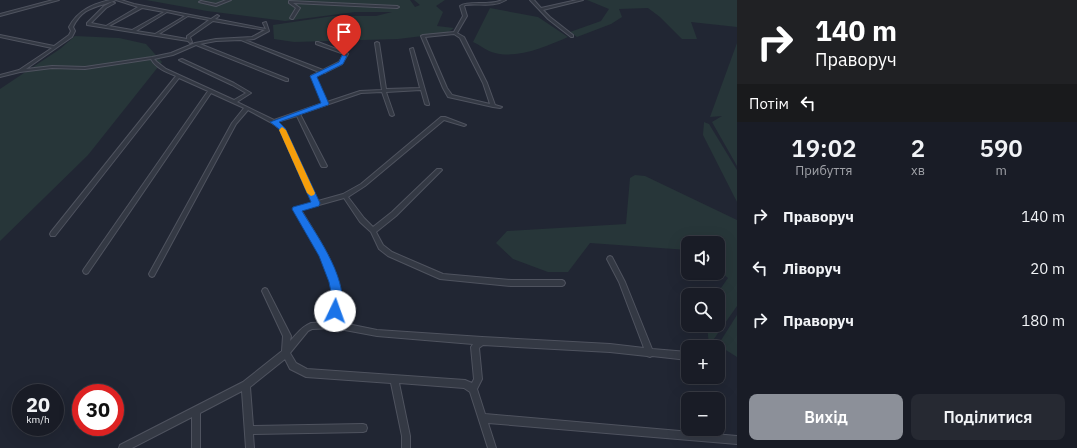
<!DOCTYPE html>
<html lang="uk">
<meta charset="utf-8">
<style>
body{margin:0;font-family:"IBM Plex Sans",sans-serif;background:#262932;color:#f1f3f6;height:100vh;display:flex;flex-direction:column;font-size:15px;white-space:nowrap}
*{box-sizing:border-box;margin:0}
p{font-size:13px;color:#9fa1a7}
.icon{flex:none;width:22px;height:22px;fill:none;stroke:currentColor;stroke-width:2;stroke-linecap:round;stroke-linejoin:round}
.map{position:relative;flex:1;overflow:hidden}
.side{display:flex;flex-direction:column;background:#191c26;width:340px}
.side>*{flex:none}
.guide{background:#202124;color:#fff;overflow:hidden}
.controls{position:absolute;left:681px;top:236px;display:grid;gap:8px}
.controls a{display:grid;place-items:center;width:44px;height:44px;border-radius:8px;background:#191c26;box-shadow:0 4px 16px #0002,0 0 0 1px #373a43;font-size:20px}
.speed{position:absolute;left:12px;top:384px;display:flex;gap:8px;font-size:20px;font-weight:700;text-align:center}
.speed>*{display:grid;place-content:center;width:52px;height:52px;border-radius:50%;background:#191c26;box-shadow:0 4px 16px #0002,0 0 0 1px #373a43;line-height:1}
.speed small{font-size:10px;font-weight:400}
.speed .limit{border:6px solid #d22;background:#fff;color:#111}
.pin{position:absolute;display:grid;place-items:center;width:34px;height:34px;color:#fff;margin:-41px -17px;border-radius:50% 50% 50% 0;rotate:-45deg;box-shadow:0 0 4px #0007}
.pin .icon{rotate:45deg}
.me{position:absolute;width:44px;margin:-22px;rotate:3deg;stroke-linejoin:round;filter:drop-shadow(0 0 3px #0008)}
.turn{display:flex;align-items:center;gap:14px;height:84px;padding:0 12px;font-size:18px}
.turn .icon{width:52px;height:52px;stroke-width:2.5}
.turn b{display:block;font-size:28px;line-height:34px}
.then{display:flex;align-items:center;height:38px;padding:0 12px;background:#0003;gap:8px;font-size:15px}
.eta{display:flex;justify-content:space-evenly;align-items:center;height:68px;text-align:center}
.eta b{font-size:24px;font-weight:600;line-height:28px}
.button{display:flex;gap:8px;margin-top:auto;padding:8px 12px}
.button a{flex:1;height:46px;border-radius:8px;background:#8c9099;color:#fff;font-size:16px;font-weight:600;line-height:46px;text-align:center}
.button a+a{background:#262932;color:#f1f3f6}
ul{padding:0;list-style:none}
li{display:flex;align-items:center;gap:12px;height:52px;padding:0 12px}
li div{flex:1}
li b{display:block;font-size:15px}
li em{font-style:normal}
main{display:flex;flex:1;min-height:0}
.map>svg:first-child{display:block}
.green{fill:#273639}
.lines{fill:none;stroke-linecap:round;stroke-linejoin:round}
.street-casing{stroke:#4f535f;stroke-width:2}
.street{fill:#343944;fill-rule:evenodd}
.route{fill:#1a73e8;stroke:#114b97}
.slow{fill:#f59e0b}
</style>
<main>
<div class="map">
<svg width="737" height="448" viewBox="0 0 737 448">
<rect width="100%" height="100%" fill="#212633"/>
<g class="green">
<path d="M146,0h264l5,7 5,-2 -6,-5h31l-9,6 7,6 -6,14 17,2 -7,5 -49,6 -104,3 -20,-3 -1,-14 60,-9h43l16,-4h-37l-70,9 -78,-10z"/>
<path d="M587,0h150v27l-46,-5 6,17h-15l-22,-22 -12,-9 -29,1 3,8 -11,7 -34,13 -7,-5 31,-11 8,-12z"/>
<path d="M490,8l48,9 30,20c-21,9 -49,22 -73,16 -7,-1 -15,-8 -22,-11z"/>
<path d="M75,36l44,2 27,6 16,18 -74,93 -88,86v-152l60,-40z"/>
<path d="M737,43v123l-25,-44 10,-6 -12,1z"/>
<path d="M704,122l5,2 28,46v32l-34,-67z"/>
<path d="M635,175l10,1 92,44v86l-28,40 -2,-21h11v-30h-2l12,-17 -10,-8v-27h-30v7l-98,-7 -22,29h-20l-35,-13 -17,-16 11,-12 119,-7 4,-46z"/>
<path d="M737,315v42l-19,-12z"/>
</g>
<g class="lines">
<defs>
<g id="street">
<path d="M53,0h6l-59,16v-2z"/>
<path d="M110,0h6c-19,8 -33,6 -43,27l2,4 -3,6 -46,32 26,-3 33,1 67,-10 19,-4 24,-10 21,-4 36,-2 13,-7 -52,-9 -23,16 2,5 -2,1 -2,-2 -101,-16v-2l17,-17 8,-4 3,1 -9,5 -15,15 15,3 32,-19 -22,-7h5l13,4 77,15 6,-4 2,1 -4,3 51,10 -3,-6 3,-1 3,9 -15,8 -9,1 78,30 16,-8 5,-8 -28,-10v-2h2l29,11 1,1 -6,10 -16,8 -1,1h-2l-8,3 12,26 33,-11 22,-1 -7,-47 2,-1 2,1 7,46 34,-1 -10,-39 3,-1 16,56v1h-2l-2,-1 -4,-14 -35,2 8,23 -2,1 -2,-1 -8,-23 -21,1 -61,21 27,52 -1,1h-4l-1,-1 -24,-50 -20,6 7,6 34,73 25,-7 18,-10 80,-67h4l21,8 -2,1 -20,-6 -79,66 -17,11 16,21 9,9 19,-15 45,-43h4l1,1 -46,46 -20,16 7,13 9,7 51,22 68,6h51l2,1 1,2 -1,2 -2,1h-51l-71,-7 -52,-23 -9,-7 -8,-17 -11,-10 -16,-24 -43,12c14,23 33,51 39,78 2,12 -1,23 -2,34l39,8 105,7 128,7 34,4 -25,-66 -12,-23 1,-2 2,-1 2,1 13,25 27,67 36,3v8l-36,-4 -2,1 -3,-1 -37,-4 -127,-7 -4,3 3,31 -5,10 8,25 252,22v8l-249,-21 8,25h-8l-18,-56 -6,-4 -65,-5 11,53v12h-8v-12l-11,-53 -85,-6 -16,-8 -5,-10 -35,28 3,39 110,-2 3,1 1,3 -1,3 -3,1 -110,2 1,14h-8l-4,-57 -42,22v35h-8v-31l-60,31h-13l1,-3 123,-63 39,-31 1,-15 -21,-45 1,-2 2,-1 2,1 24,47 -1,5c7,-7 11,-14 21,-18l20,-1c1,-12 4,-23 2,-34 -6,-29 -25,-54 -39,-79l1,-1 18,-5 -33,-74 -8,-6 -24,-13 -12,14 -82,152 -2,1 -2,-1 -1,-2 1,-2 82,-149 12,-15 -33,-15 -123,180 -2,1 -2,-1 -1,-2 1,-2 124,-178 -29,-13 -124,158h-4l-1,-2 1,-2 125,-156c-10,-4 -20,-8 -25,-17l-66,10 -33,-1 -32,4 -20,5v-2l19,-5 33,-22 -52,-11v-2l54,11 15,-11 2,-4 -2,-4c9,-17 24,-23 41,-27zM142,8l22,4 -32,18 -23,-4zM167,12l18,4 -30,18 -19,-3zM188,16l21,4 -22,16v3l-28,-5zM241,40l78,32 -8,4 12,27 -49,17 -37,-18 14,-9 -17,-10 -52,-24 -3,1 53,25 14,8 -12,7 -68,-31 -9,-7 -3,-3 19,-4 23,-10 90,36h2v-2l-88,-35 16,-3zM334,328l43,8 96,8 -2,3 3,32 -2,4 -7,-3 -158,-11 -11,-6 -6,-10 18,-22 4,-2z"/>
<path d="M226,0h5l-15,6 -17,-4 2,-1 15,3z"/>
<path d="M502,0h4c-13,8 -27,3 -41,5l-1,1 3,10 -10,17 7,4 23,46 8,22 7,2 -2,1 -7,-1 -45,-10 -5,-9 -22,-52 2,-1 31,-3 9,-16 -3,-10c8,-6 30,0 42,-6zM454,34l6,4 23,45 7,21 -38,-9 -5,-7 -22,-51z"/>
<path d="M530,0h4l7,8 36,-8h6l-40,10 7,7 23,18v2h-2l-23,-18z"/>
<path d="M289,1l108,5 2,1 -2,1 -104,-5 7,5 -7,11h-1l-2,-1 6,-10 -7,-5z"/>
</g>
</defs>
<use href="#street" class="street-casing"/>
<use href="#street" class="street"/>
</g>
<path class="route" d="M342,55l5,1 -4,8 -26,13 12,27 -1,1 -49,17 6,6 35,75 -1,3 -17,5c15,25 51,74 37,104l-4,1 -4,-1 -1,-4 2,-14 -3,-15 -10,-26 -27,-47 1,-2 18,-5 -32,-73 -9,-7 51,-19 -11,-27 29,-14z"/>
<path class="slow" d="M282,127l4,3 29,63 -1,2 -3,1 -4,-3 -28,-63z"/>
</svg>
<div class="controls">
<a><svg class="icon" aria-label="sound" viewBox="0 0 24 24"><path d="M4 9h4l5-4v14l-5-4H4zM17 9q2 3 0 6"/></svg></a>
<a><svg class="icon" aria-label="search" viewBox="0 0 24 24"><circle cx="10" cy="10" r="6"/><path d="M15 15l6 6"/></svg></a>
<a>+</a>
<a>−</a>
</div>
<div class="speed"><div>20<small>km/h</small></div><div class="limit">30</div></div>
<div class="pin" style="left:344px;top:56px;background:#d93025"><svg class="icon" aria-label="arrive" viewBox="0 0 24 24"><path d="M6 21V4h12l-3 4 3 4H6"/></svg></div>
<svg class="me" style="left:335px;top:311px" viewBox="-20 -20 40 40"><circle r="19" fill="#fff"/><path d="M0-13L10 11 0 6-10 11z" fill="#1a73e8"/></svg>
</div>
<section class="side">
<div class="guide">
<div class="turn"><svg class="icon" aria-label="right" viewBox="0 0 24 24"><path d="M7 20v-9h11M14 6l5 5-5 5"/></svg><div><b>140 m</b>Праворуч</div></div>
<div class="then">Потім<svg class="icon" aria-label="left" viewBox="0 0 24 24"><path d="M17 20v-9H6M10 6l-5 5 5 5"/></svg></div>
</div>
<div class="eta">
<div><b>19:02</b><p>Прибуття</p></div>
<div><b>2</b><p>хв</p></div>
<div><b>590</b><p>m</p></div>
</div>
<ul>
<li><svg class="icon" aria-label="right" viewBox="0 0 24 24"><path d="M7 20v-9h11M14 6l5 5-5 5"/></svg><div><b>Праворуч</b></div><em>140 m</em></li>
<li><svg class="icon" aria-label="left" viewBox="0 0 24 24"><path d="M17 20v-9H6M10 6l-5 5 5 5"/></svg><div><b>Ліворуч</b></div><em>20 m</em></li>
<li><svg class="icon" aria-label="right" viewBox="0 0 24 24"><path d="M7 20v-9h11M14 6l5 5-5 5"/></svg><div><b>Праворуч</b></div><em>180 m</em></li>
</ul>
<div class="button"><a>Вихід</a><a>Поділитися</a></div>
</section>
</main>
